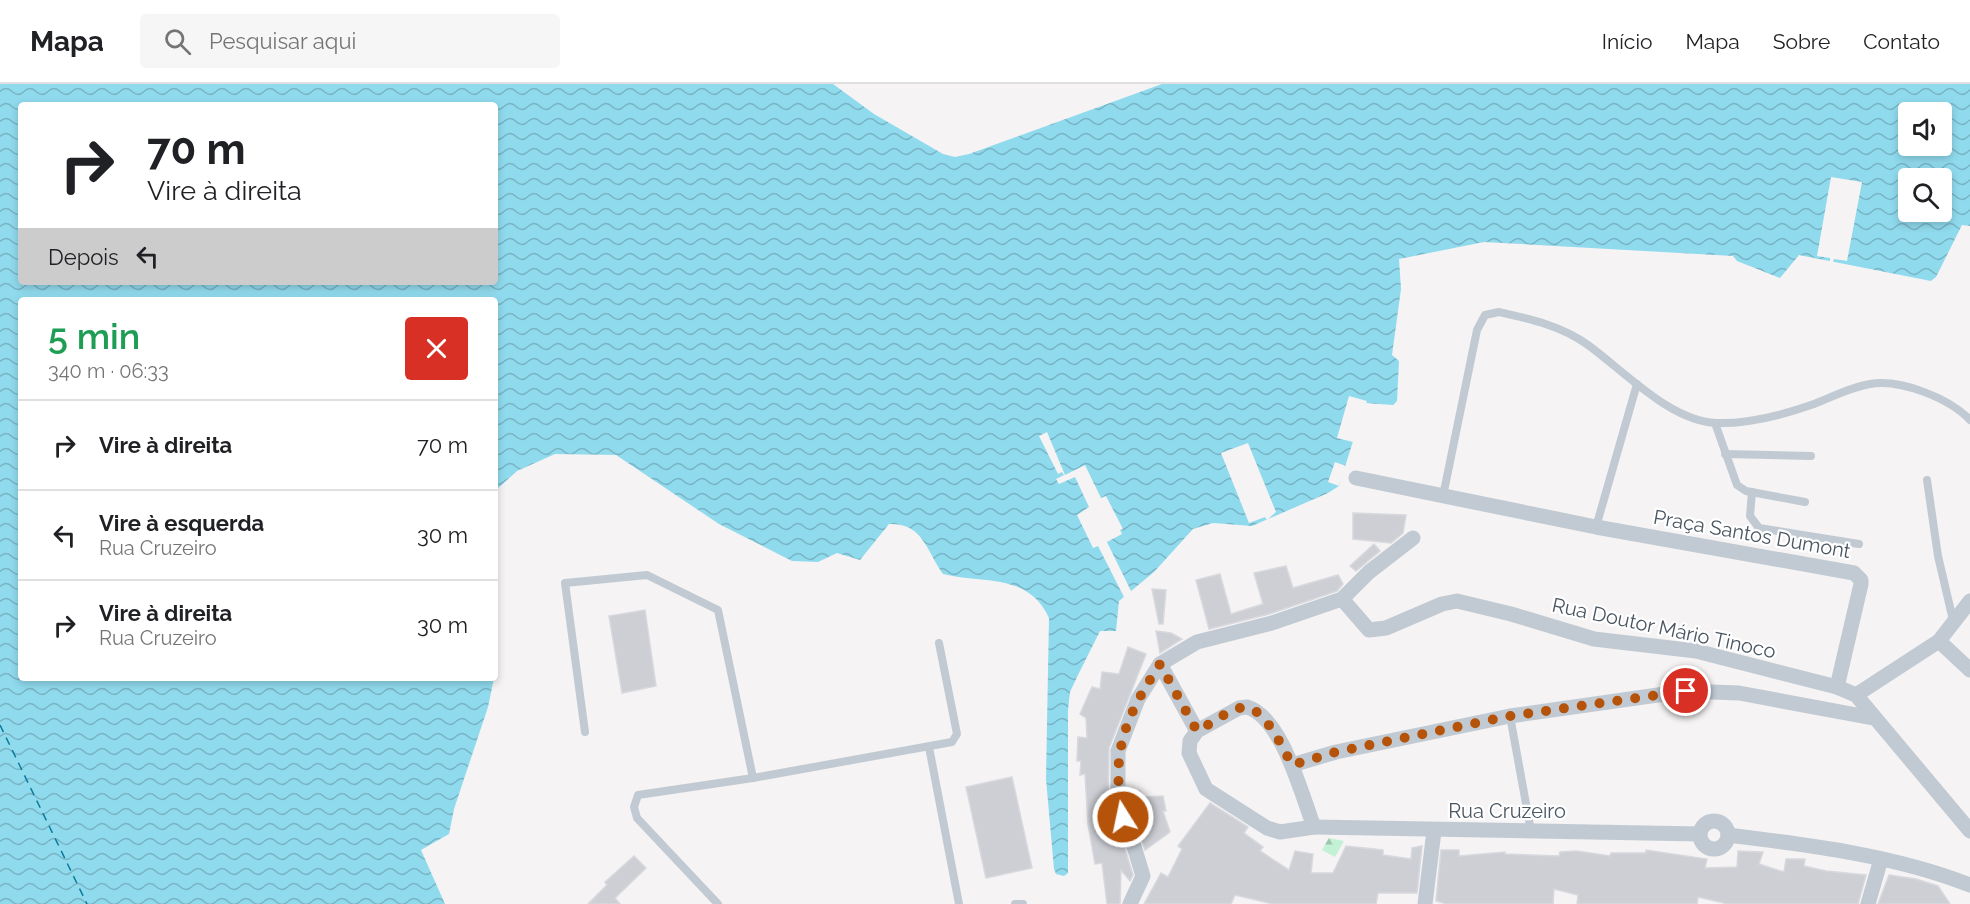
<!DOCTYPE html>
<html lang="pt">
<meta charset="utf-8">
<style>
body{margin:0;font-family:Raleway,sans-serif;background:#f6f6f6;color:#202124;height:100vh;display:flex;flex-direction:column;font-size:22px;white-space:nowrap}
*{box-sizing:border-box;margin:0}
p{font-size:20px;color:#757577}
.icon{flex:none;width:33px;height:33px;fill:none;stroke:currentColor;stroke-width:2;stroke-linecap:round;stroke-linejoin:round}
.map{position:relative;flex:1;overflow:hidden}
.side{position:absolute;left:18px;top:213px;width:480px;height:384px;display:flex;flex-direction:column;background:#fff;border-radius:6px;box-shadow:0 3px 9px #0003}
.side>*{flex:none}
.guide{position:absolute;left:18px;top:18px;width:480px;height:183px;border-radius:6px;box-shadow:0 3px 9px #0003;background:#fff;color:#202124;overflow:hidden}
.buttons{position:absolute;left:1898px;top:18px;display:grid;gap:12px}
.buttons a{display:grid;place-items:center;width:54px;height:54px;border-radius:6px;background:#fff;box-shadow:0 3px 9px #0003;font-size:30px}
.pin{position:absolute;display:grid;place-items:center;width:51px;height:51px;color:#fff;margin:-26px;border:3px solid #fff;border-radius:50%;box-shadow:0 2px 6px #0007}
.me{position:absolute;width:66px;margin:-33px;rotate:350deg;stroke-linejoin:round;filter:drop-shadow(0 0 4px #0008)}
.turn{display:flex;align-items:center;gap:21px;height:126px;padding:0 30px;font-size:27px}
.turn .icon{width:78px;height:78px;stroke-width:2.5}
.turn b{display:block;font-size:42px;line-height:51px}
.then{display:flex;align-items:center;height:57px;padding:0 30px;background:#0003;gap:12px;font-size:22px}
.round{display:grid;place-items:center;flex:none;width:63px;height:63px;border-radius:6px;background:#f6f6f6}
.overview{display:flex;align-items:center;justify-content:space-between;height:102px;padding:0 30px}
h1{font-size:36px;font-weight:600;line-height:45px;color:#1e9e55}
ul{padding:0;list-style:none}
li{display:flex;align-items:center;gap:18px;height:90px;padding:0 30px;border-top:2px solid #e0e0e0}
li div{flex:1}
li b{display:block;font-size:22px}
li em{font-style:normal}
header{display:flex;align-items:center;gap:36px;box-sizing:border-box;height:84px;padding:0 30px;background:#fff;border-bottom:2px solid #e0e0e0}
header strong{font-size:28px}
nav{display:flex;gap:33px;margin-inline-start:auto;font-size:21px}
.search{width:420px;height:54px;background:#f6f6f6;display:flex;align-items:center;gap:15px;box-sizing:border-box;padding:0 21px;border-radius:6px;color:#757577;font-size:22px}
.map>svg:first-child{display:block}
.forest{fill:url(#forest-firs)}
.water{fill:url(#water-waves);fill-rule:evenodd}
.pier{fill:#f5f3f3}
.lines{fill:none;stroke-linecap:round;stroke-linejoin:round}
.ferry{stroke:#0c7c9b;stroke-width:1.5;stroke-dasharray:8 6;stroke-linecap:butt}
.building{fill:#cdcfd5;stroke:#d7d9de;stroke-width:1.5}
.lane{stroke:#c1cad2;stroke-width:8}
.street{stroke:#c1cad2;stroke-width:15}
.route{stroke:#b45309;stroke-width:10;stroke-dasharray:0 18}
.labels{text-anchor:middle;stroke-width:4.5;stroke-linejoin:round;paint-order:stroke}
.street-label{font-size:20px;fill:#4a5661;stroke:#fff}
</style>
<header>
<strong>Mapa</strong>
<div class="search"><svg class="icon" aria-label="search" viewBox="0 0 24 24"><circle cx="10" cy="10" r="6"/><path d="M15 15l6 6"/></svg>Pesquisar aqui</div>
<nav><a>Início</a><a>Mapa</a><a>Sobre</a><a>Contato</a></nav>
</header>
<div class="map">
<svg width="1970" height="820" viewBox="0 0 1970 820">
<defs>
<pattern id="forest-firs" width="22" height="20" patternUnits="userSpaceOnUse" patternTransform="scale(1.5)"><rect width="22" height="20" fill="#c3f1d5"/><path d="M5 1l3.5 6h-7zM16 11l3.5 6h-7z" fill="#a0c6b0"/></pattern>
<pattern id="water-waves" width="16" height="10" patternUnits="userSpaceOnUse" patternTransform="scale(1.5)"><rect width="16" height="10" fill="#90daee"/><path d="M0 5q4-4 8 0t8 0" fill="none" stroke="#78b4c4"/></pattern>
</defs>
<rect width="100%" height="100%" fill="#f5f3f3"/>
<path class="forest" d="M1329,754l15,3 -9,16 -13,-7z"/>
<path class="water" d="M0,0h833l41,30 69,40 12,3 14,-3 193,-70h808v142l-8,-1 -26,52 -5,4 -132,-26 -19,23 -43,-17 -4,-5 -249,-14 -85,17 2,30 -9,66 7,6 -2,40 -4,4 -28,-2 -26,83 -11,7 -76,33 -39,-3 -20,6 -39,43 -35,29 -3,30h-16l-23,46 -7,15 -2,18v163l-4,3 -8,-2 -2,-5 -8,-90 3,-161c-21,-46 -67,-34 -106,-44 -17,-24 -20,-51 -54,-50l-29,36 -23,-7 -19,9 -26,-1 -73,-37 -103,-69 -61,-1 -38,17 -22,20v-191h-474v378h473l-6,29 -34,102 -5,25 -28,16 24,54h-445zM21,21h474v177h-474zM1908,28h33v34h-33zM1908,94h33v34h-33z"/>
<g class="pier">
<path d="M1831,93l31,5 -15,79 -13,-2 -1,3h-3v-4l-13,-2z"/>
<path d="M1349,312l18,5 -14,41 -16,-4z"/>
<path d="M1047,348l18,43 20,-10 16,33 5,-2 17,33 -3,1 2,4 -15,8 25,51 -7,6 -27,-53 -5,2 -16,-33 12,-8 -14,-30 -16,7 -3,-5 8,-4 -2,-3 -4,2 -19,-38z"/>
<path d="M1248,359l28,69 -9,8 -2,-3 -16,6 -28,-70z"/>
<path d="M1335,378l11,4 -7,20 -11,-4z"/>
</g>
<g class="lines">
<path class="ferry" d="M0,641l87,179"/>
</g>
<g class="building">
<path d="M1353,429l53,2 -3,18 -12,10 -38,-4z"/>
<path d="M1374,460l6,7 -24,20 -6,-5z"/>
<path d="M1286,482l7,22 45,-13 5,9 -6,7 -68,23 -60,15 -13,-49 24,-6 11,40 32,-10 -9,-31z"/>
<path d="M1152,505l14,1 -3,34h-4z"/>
<path d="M645,526l11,76 -34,7 -13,-77z"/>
<path d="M1156,547l15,2 11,6 -22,14z"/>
<path d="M1128,563l18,7 -37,94 -1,46 25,81 -3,6 -9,-11 -1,34h-13l-5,-41 -7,1 -7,-40 -3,-50 -5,1 1,-14h-4l1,-24 9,1 -1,-20 -6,-4 12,-27 8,2 2,-17 17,2z"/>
<path d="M1012,693l20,91 -46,10 -20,-91z"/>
<path d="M1140,707l1,6 22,-1 3,15h-3l7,21 -25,18 -16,-53z"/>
<path d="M1210,719l38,24 -4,6 19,14 -3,4 29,19 6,-19 18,3 -2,19h22l13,-27 37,4v5l28,4 1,-11 10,-2 -5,47h-39l-2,11h-103l-38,-9 -4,9h-87l17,-31 7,4 14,-28 -4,-3z"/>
<path d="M1441,766h18v6l46,-4v2l54,2 1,-4 17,-1 33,5 1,-3h35v-3l61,9 -2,9 32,-1 1,-16 25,1 -4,12 25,8 2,-13h19l-1,7 22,5 40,4 -8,29h-130l-30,-7 -1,7h-120l1,-9 -24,-6 -1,15h-106l-11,-3z"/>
<path d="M634,772l12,12 -31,30 5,6h-32l19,-19 -2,-3z"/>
<path d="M1889,791l27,4 22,7 12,18h-72z"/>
</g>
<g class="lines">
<g class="lane">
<path d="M1715,339l22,62 9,6 59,11"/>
<path d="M1725,370l86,2"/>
<path d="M1927,396l11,76 15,64"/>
<path d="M1752,408l-2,24 9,12 100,16"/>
<path d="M1443,412l34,-166 8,-15 14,-3c31,7 63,14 89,33 36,26 82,76 128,78 33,1 67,-8 98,-19 18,-7 37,-17 56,-20 31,-5 79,14 100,36"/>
<path d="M1596,443l41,-143"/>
<path d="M1510,632l21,115"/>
<path d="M585,648l-20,-149 82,-8 71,35 35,168"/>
<path d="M929,663l30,157"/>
<path d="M718,820l-81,-86 -3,-11 4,-12 115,-17 199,-36 5,-8 -18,-91"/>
<path d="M1015,820h8"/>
</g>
<g class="street">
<path d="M1356,394l240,49 258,46 7,7v4l-24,103"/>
<path d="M1342,515l27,31 17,-2 56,-24 15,-3 54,13 83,25 102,12 141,36 19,8 114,136"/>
<path d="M1939,557l31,29"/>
<path d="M1160,580l37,67"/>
<path d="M1856,611l83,-54 31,-40"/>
<path d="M1247,623c35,10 55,89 67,120l-34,5 -13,-4 -61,-39 -17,-36 1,-12 7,-10 42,-23z"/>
<path d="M1292,681l44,-13 174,-36 176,-25 53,2 134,25"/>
<circle cx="1714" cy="751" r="14"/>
<path d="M1314,743l386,7"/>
<path d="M1728,751c81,10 166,20 242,50"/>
<path d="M1130,820l13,-28 -25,-82v-43l20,-52 22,-35 37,-22 75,-19 70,-24 27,-27 44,-34"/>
<path d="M1425,820l9,-73"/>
<path d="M1868,820l13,-45"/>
</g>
</g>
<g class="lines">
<path class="route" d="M1123,733c-13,-65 2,-99 37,-153l37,67c14,-7 28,-19 43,-23 22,-7 43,41 52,57l44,-13 174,-36 176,-25"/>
</g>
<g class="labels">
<g class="street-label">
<text transform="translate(1752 450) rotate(10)" y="7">Praça Santos Dumont</text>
<text transform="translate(1664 544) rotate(12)" y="7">Rua Doutor Mário Tinoco</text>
<text x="1507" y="734">Rua Cruzeiro</text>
</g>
</g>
</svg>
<div class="buttons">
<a><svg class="icon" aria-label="sound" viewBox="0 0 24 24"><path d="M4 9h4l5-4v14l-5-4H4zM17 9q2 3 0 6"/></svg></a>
<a><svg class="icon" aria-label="search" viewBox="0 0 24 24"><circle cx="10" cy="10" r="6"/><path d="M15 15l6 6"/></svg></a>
</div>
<div class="pin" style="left:1686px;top:607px;background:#d93025"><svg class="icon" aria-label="arrive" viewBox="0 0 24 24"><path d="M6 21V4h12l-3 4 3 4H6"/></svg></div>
<svg class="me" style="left:1123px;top:733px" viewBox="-20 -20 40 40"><circle r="17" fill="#b45309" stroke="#fff" stroke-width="3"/><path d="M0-11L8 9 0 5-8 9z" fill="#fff"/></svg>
<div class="guide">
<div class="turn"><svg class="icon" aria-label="right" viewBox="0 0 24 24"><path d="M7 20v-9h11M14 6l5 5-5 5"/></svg><div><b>70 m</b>Vire à direita</div></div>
<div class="then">Depois<svg class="icon" aria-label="left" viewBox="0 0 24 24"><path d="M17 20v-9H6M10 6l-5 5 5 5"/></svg></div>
</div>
<section class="side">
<div class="overview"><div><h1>5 min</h1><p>340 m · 06:33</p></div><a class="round" style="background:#d93025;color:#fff"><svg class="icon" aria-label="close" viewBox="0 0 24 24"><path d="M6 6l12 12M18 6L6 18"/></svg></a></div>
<ul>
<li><svg class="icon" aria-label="right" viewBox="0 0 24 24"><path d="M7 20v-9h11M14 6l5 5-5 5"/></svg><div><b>Vire à direita</b></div><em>70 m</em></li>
<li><svg class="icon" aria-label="left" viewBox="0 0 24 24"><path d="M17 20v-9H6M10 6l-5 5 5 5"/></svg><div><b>Vire à esquerda</b><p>Rua Cruzeiro</p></div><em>30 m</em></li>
<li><svg class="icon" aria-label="right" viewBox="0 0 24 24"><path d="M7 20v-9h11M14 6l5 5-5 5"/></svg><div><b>Vire à direita</b><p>Rua Cruzeiro</p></div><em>30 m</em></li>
</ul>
</section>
</div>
